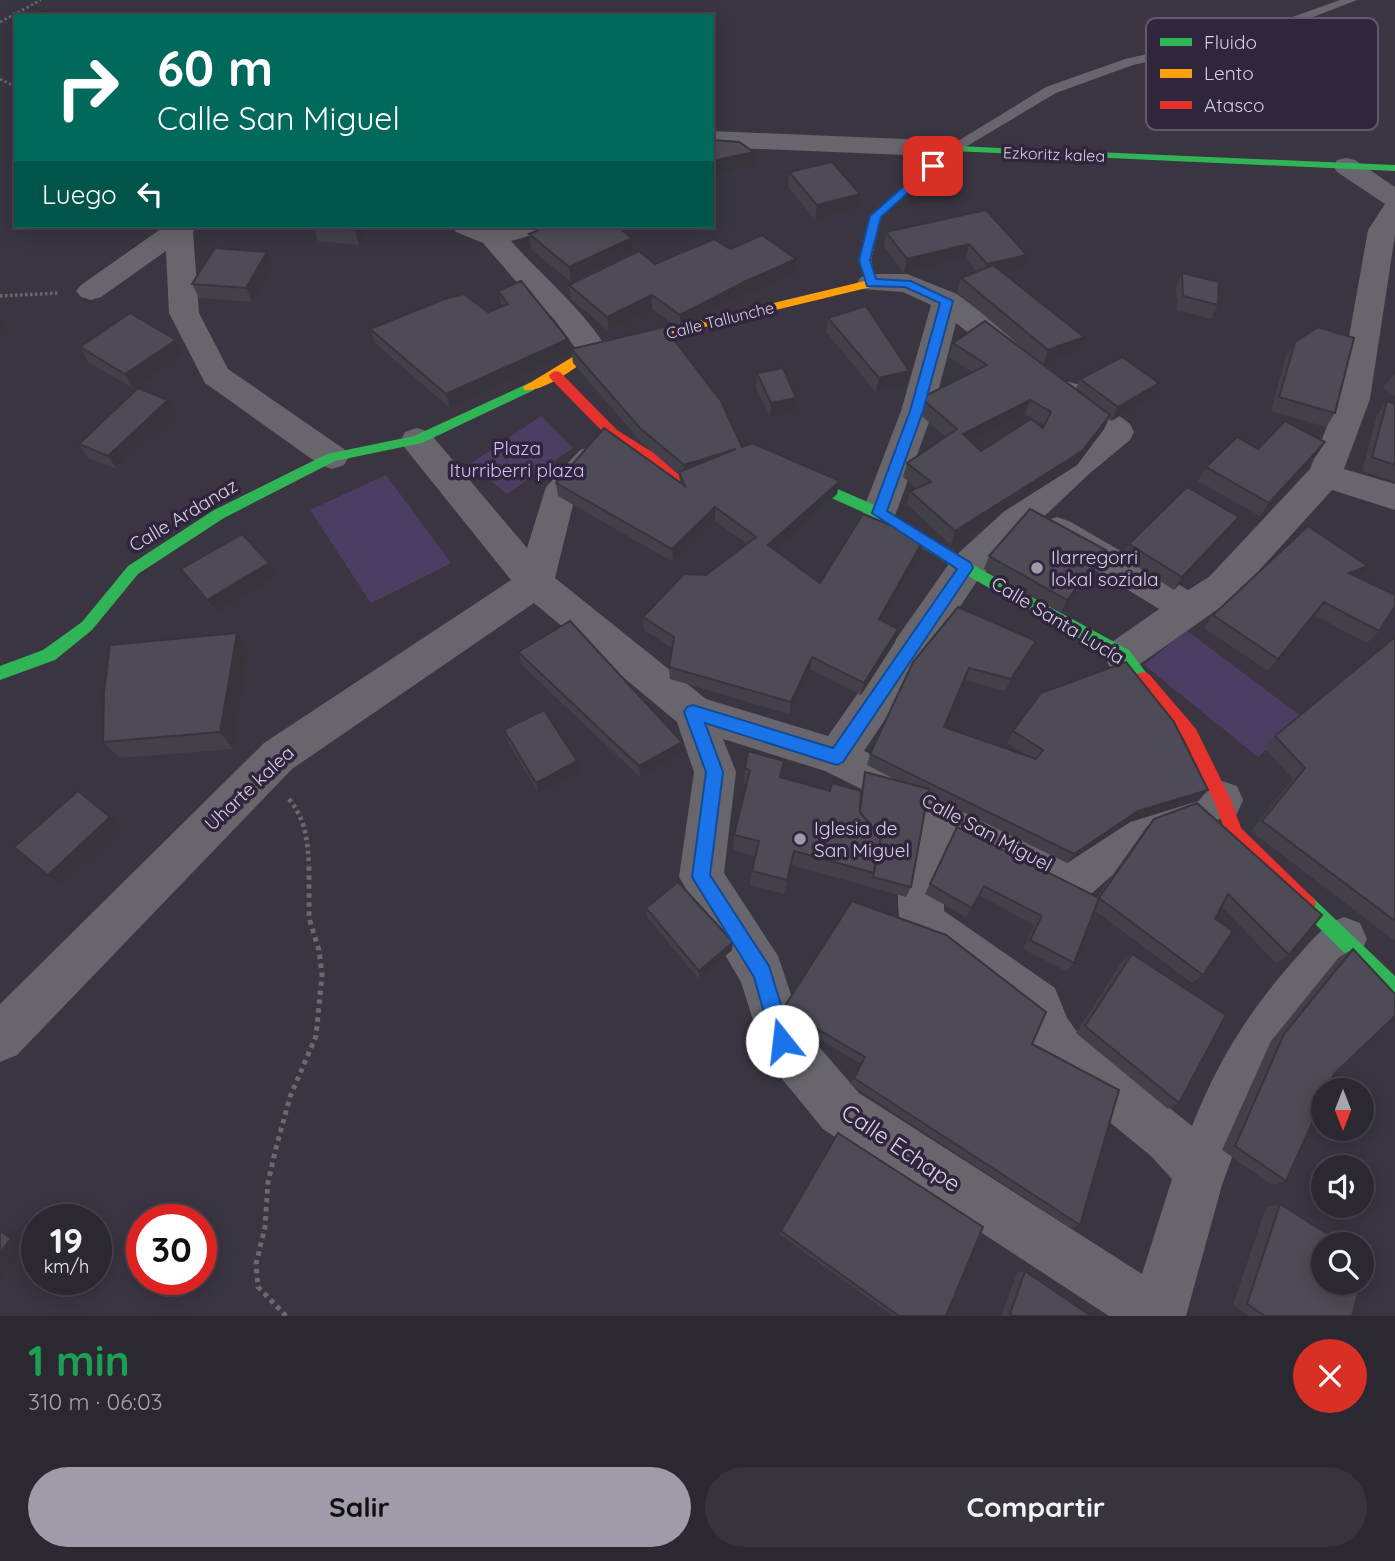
<!DOCTYPE html>
<html lang="es">
<meta charset="utf-8">
<style>
body{margin:0;font-family:Quicksand,sans-serif;background:#38343d;color:#f1f3f6;height:100vh;display:flex;flex-direction:column;font-size:26px;white-space:nowrap}
*{box-sizing:border-box;margin:0}
p{font-size:23px;color:#a6a6ab}
.icon{flex:none;width:38px;height:38px;fill:none;stroke:currentColor;stroke-width:2;stroke-linecap:round;stroke-linejoin:round}
.map{position:relative;height:1316px;overflow:hidden}
.sheet{display:flex;flex-direction:column;background:#2c2831;flex:1}
.sheet>*{flex:none}
.guide{position:absolute;left:14px;top:14px;width:700px;height:214px;border-radius:0px;box-shadow:0 4px 18px #0003,0 0 0 2px #48444d;background:#00695c;color:#fff;overflow:hidden}
.needle{width:46px;rotate:180deg}
.fabs{position:absolute;left:1311px;top:1078px;display:grid;gap:14px}
.fabs a{display:grid;place-items:center;width:63px;height:63px;border-radius:50%;background:#2c2831;box-shadow:0 4px 18px #0003,0 0 0 2px #48444d;font-size:35px}
.speed{position:absolute;left:21px;top:1204px;display:flex;gap:14px;font-size:35px;font-weight:700;text-align:center}
.speed>*{display:grid;place-content:center;width:91px;height:91px;border-radius:50%;background:#2c2831;box-shadow:0 4px 18px #0003,0 0 0 2px #48444d;line-height:1}
.speed small{font-size:18px;font-weight:400}
.speed .limit{border:10px solid #d22;background:#fff;color:#111}
.pin{position:absolute;display:grid;place-items:center;width:60px;height:60px;color:#fff;margin:-30px;border-radius:14px;box-shadow:0 4px 10px #0006}
.me{position:absolute;width:77px;margin:-38px;rotate:344deg;stroke-linejoin:round;filter:drop-shadow(0 0 5px #0008)}
.turn{display:flex;align-items:center;gap:24px;height:147px;padding:0 28px;font-size:32px}
.turn .icon{width:91px;height:91px;stroke-width:2.5}
.turn b{display:block;font-size:49px;line-height:60px}
.then{display:flex;align-items:center;height:66px;padding:0 28px;background:#0003;gap:14px;font-size:26px}
.round{display:grid;place-items:center;flex:none;width:74px;height:74px;border-radius:37px;background:#38343d}
.head{display:flex;align-items:center;justify-content:space-between;height:119px;padding:0 28px}
h1{font-size:42px;font-weight:700;line-height:52px;color:#1e9e55}
.cta{display:flex;gap:14px;margin-top:auto;padding:14px 28px}
.cta a{flex:1;height:80px;border-radius:42px;background:#a09aa9;color:#111;font-size:28px;font-weight:700;line-height:80px;text-align:center}
.cta a+a{background:#38343d;color:#f1f3f6}
.map>svg:first-child{display:block}
.green{fill:#4c3e62}
.lines{fill:none;stroke-linecap:round;stroke-linejoin:round}
.path-far3{stroke:#6b696f;stroke-width:2.5;stroke-dasharray:2.5 2.5;stroke-linecap:butt}
.path-far2{stroke:#6b696f;stroke-width:3.5;stroke-dasharray:2.5 2.5;stroke-linecap:butt}
.path-far1{stroke:#6b696f;stroke-width:4.5;stroke-dasharray:3.5 3.5;stroke-linecap:butt}
.path{stroke:#6b696f;stroke-width:5;stroke-dasharray:4.5 4.5;stroke-linecap:butt}
.lane{fill:#68666c;fill-rule:evenodd}
.street{fill:#68666c;fill-rule:evenodd}
.fast{fill:#30b455;fill-rule:evenodd}
.slow{fill:#ff9f0a;fill-rule:evenodd}
.jam{fill:#e5322d;fill-rule:evenodd}
.wall{fill:#44404a;fill-rule:evenodd}
.shaded-wall{fill:#37343c}
.building{fill:#4f4b56;stroke:#37343c;stroke-width:2;fill-rule:evenodd}
.route{fill:#1a73e8;stroke:#114b97;stroke-width:2}
.poi-dot{fill:#a09aa9;stroke:#2f253d;stroke-width:2.5}
.labels{text-anchor:middle;stroke-width:7;stroke-linejoin:round;paint-order:stroke}
.far-street-label{font-size:16px;fill:#d7d1e1;stroke:#2f253d}
.park-label{font-size:19px;fill:#d3bdf8;stroke:#2f253d}
.street-label{font-size:19px;fill:#d7d1e1;stroke:#2f253d}
.poi-label{font-size:19px;fill:#d7d1e1;stroke:#2f253d;text-anchor:start}
.near-street-label{font-size:23px;fill:#d7d1e1;stroke:#2f253d}
.key{fill:#2f253d;stroke:#61596e;stroke-width:2}
.key-label{font-size:19px;fill:#d7d1e1}
</style>
<div class="map">
<svg width="1395" height="1316" viewBox="0 0 1395 1316">
<rect width="100%" height="100%" fill="#3a3541"/>
<g class="green">
<path d="M541,416l32,32 -66,46 -37,-30z"/>
<path d="M386,475l65,88 -80,40 -61,-93z"/>
<path d="M1186,630l116,87 -44,40 -114,-92z"/>
</g>
<g class="lines">
<g class="path-far3">
<path d="M0,22l41,-22"/>
<path d="M0,79l16,8"/>
</g>
<path class="path-far2" d="M0,296l58,-3"/>
<path class="path-far1" d="M289,799c17,21 18,40 20,66"/>
<path class="path" d="M286,1316l-28,-29 -2,-23 9,-37 3,-45 8,-34 14,-51 26,-61 6,-61 -3,-25 -10,-32v-55"/>
<path class="lane" d="M1340,0h17l-90,35 -134,30 -77,28 -99,59 -5,1 -7,-4 101,-62 79,-28 134,-30z"/>
<g class="street">
<path d="M712,131l240,10 9,3 4,5 -4,5 -9,3 -240,-10z"/>
<path d="M1346,158l9,2 40,27v48l-25,164 -26,70 51,15v26l-63,-20 -97,107 -98,69 -14,5 -14,-5 -5,-11 5,-11 50,-35 -114,-70 -6,-9 6,-9 12,-4 12,4 119,69 21,-13 101,-108 28,-70 30,-169 17,-26 -48,-32 -4,-6 4,-6z"/>
<path d="M165,226h33l-5,6 6,81 29,56 116,80 5,8 -5,8 -12,4 -12,-4 -115,-82 -36,-70 -3,-62 -65,46 -10,3 -10,-3 -5,-6 5,-6z"/>
<path d="M452,226h94l-4,6 -31,9c32,36 71,67 97,109l-4,7 -11,3 -11,-3 -28,-38 -33,-32 -38,-44 -27,-11z"/>
<path d="M871,274h36l50,20 75,57 4,7 -4,7 -11,3 -11,-3 -54,-42 -23,88 -37,102 -5,9 -12,4 -12,-4 -5,-9 39,-102 30,-106 -28,-13 -42,-3 -4,-6 4,-6z"/>
<path d="M1066,381l11,3 53,40 4,8 -4,8 -41,34 -110,104 -115,173 89,40 118,63 53,-44 77,-25 21,-4 15,5 6,14 -6,14 -84,25 -62,55 -16,6 -123,-65 -8,35v41l111,77 12,30 13,18 112,90c26,-66 57,-115 104,-168 15,-17 27,-33 48,-41l16,6 7,16 -7,16 -74,90 -36,63 -28,77 -36,131h-77l-286,-187 -58,-71 -24,-76 -62,-105 15,-105 -17,-50 -143,-119 -242,166 -275,286 -17,7v-58l264,-261 247,-163 -106,-132 -4,-8 4,-8 12,-4 12,4 98,116 19,-61 34,-37 12,-4 12,4 5,8 -35,43 -19,77 151,121 122,37 125,-178 112,-102 31,-24 -41,-32 -5,-8 5,-8zM723,739l102,32 89,44c-10,38 -25,84 -9,123l116,83 12,31 13,18 105,86 21,23 -30,95 -283,-181 -57,-66 -24,-71 -54,-83 12,-101z"/>
</g>
<g class="fast">
<path d="M957,146l438,19v6l-442,-20v-4z"/>
<path d="M529,383l6,4 -1,3 -112,53 -87,18 -111,57 -86,56 -46,56 -37,30 -55,20v-14l43,-16 39,-28 46,-56 86,-56 113,-56 87,-18z"/>
<path d="M789,468l95,41 87,55 158,86 22,29 -2,5h-12l-20,-24 -156,-88 -87,-55 -90,-40 -2,-4z"/>
<path d="M1307,895l6,3 82,78v23l-7,-3 -87,-86 -3,-6 3,-6z"/>
</g>
<path class="slow" d="M948,147l9,-1 5,3 -7,3 -74,65 -10,43 6,23 -2,3 -278,67c-17,11 -53,40 -73,37l-1,-3 66,-40 276,-66 -6,-21 11,-44z"/>
<g class="jam">
<path d="M555,371l5,1 57,58 69,43 44,-14 7,5 -2,4 -51,16 -5,-1 -72,-47 -57,-58 -1,-3z"/>
<path d="M1143,672l6,2 47,55 35,71 10,28 72,70 3,6 -3,6 -6,3 -6,-3 -73,-71 -14,-38 -30,-62 -47,-55 -2,-5 2,-5z"/>
</g>
</g>
<g class="wall">
<path d="M16,23v15l-6,-12z"/>
<path d="M712,140l41,26 -41,9z"/>
<path d="M789,172l71,22 -2,14 -43,11 -27,-32z"/>
<path d="M986,210l36,59 -19,5 81,63 -6,14 -35,14 33,24 4,-10 72,18 -41,24 -2,-2 -5,10 -27,36 -126,80 -44,-41 3,-13 7,-3 -14,-11 4,-14 39,-26 -29,-25 4,-14 51,-26 -23,-15 4,-14 87,20 -83,-71 4,-14 16,-6 -11,-14 -62,15 -20,-26 2,-15zM1025,414l19,11 -1,3 -62,23 -10,-9z"/>
<path d="M313,226h57l-11,19 -41,-4z"/>
<path d="M529,234l103,4 1,14 -62,30 -40,-33z"/>
<path d="M730,249l66,10 -1,15 -52,22 -63,33 -28,-20 -43,22 -38,-32 -2,-14 86,-21z"/>
<path d="M273,267l-21,35 -53,-4 -7,-14z"/>
<path d="M1182,273l36,32 -7,14 -34,-9 -1,-23z"/>
<path d="M498,291l71,62 -119,55 -75,-65 -5,-14 118,-17 14,-5z"/>
<path d="M828,318l81,53 -3,14 -30,7 -50,-60z"/>
<path d="M176,340l7,14 -50,34 -45,-26 -8,-15z"/>
<path d="M1295,342l40,71 -9,14 -55,-16 15,-55z"/>
<path d="M571,349l171,98 95,47 -62,56 45,33 104,-44 -3,13 -39,69 16,8 -3,13 -34,53 -51,-26 -21,45 -119,-35 -1,-12 3,-19 -28,-18 -1,-13 63,-42 41,-31 -32,-23 -42,41 -115,-66 -2,-13 124,-1 -1,-7 -38,-33 -68,-79z"/>
<path d="M757,373l39,25 -1,14 -25,5 -14,-29z"/>
<path d="M1395,373v23l-12,-8z"/>
<path d="M1387,401l8,3v78l-33,-11 15,-56z"/>
<path d="M176,414l-59,55 -29,-11 -9,-14z"/>
<path d="M1325,442l-9,14 -56,60 -62,-35 8,-14 52,-18z"/>
<path d="M1230,530l-56,60 -52,-33 7,-13z"/>
<path d="M989,556l111,7 -39,50 -77,-44z"/>
<path d="M181,569l95,7 -60,37 -26,-31z"/>
<path d="M1358,578l21,53 -12,12 -53,-28 -46,56 -64,-43 9,-13z"/>
<path d="M1395,637v304l-144,-110 42,-52 -29,-31 11,-12z"/>
<path d="M248,651l-15,98 -113,9 -17,-16z"/>
<path d="M518,652l164,101 -42,24 -118,-112z"/>
<path d="M1030,653l-25,38 -41,-11 -20,47 83,28 -20,-12 6,-12 195,59 -10,11 -68,21 -63,41 -139,-68 -17,92 -5,10 -115,-32 -7,29 -34,-9 2,-14 3,-15 -22,-6 1,-15 12,-50 -2,-1 1,-16 85,23 31,-1 4,-18 31,8 -29,-15 3,-11 43,-92z"/>
<path d="M504,730l73,31 2,11 -40,22 -31,-52z"/>
<path d="M1154,819l135,136 -13,8 -54,-56 -7,12 -12,56 -11,8 -98,-73 -20,53 -8,8 -43,-22 11,-24 -55,-30 -13,22 -41,-23 32,-67 140,70 48,-68z"/>
<path d="M646,908l86,42 -33,29 -52,-62z"/>
<path d="M1353,949l-19,125 -48,107 -14,4 -50,-35 49,-109 68,-84z"/>
<path d="M1132,954l47,149 -11,6 -92,-76 46,-71z"/>
<path d="M783,1009l249,35 48,181 -9,3 -221,-144 11,-20 -80,-48z"/>
<path d="M838,1133l108,183h-53l-114,-82z"/>
<path d="M1280,1204l72,112h-103l-16,-11 33,-98z"/>
<path d="M1025,1271l66,45h-87l-2,-2 15,-41z"/>
</g>
<g class="shaded-wall">
<path d="M754,152l-1,14 -39,9v-14z"/>
<path d="M860,194l-2,14 -43,11 2,-14z"/>
<path d="M357,226h13l-11,19 -4,-15z"/>
<path d="M632,238l1,14 -62,30 -2,-15z"/>
<path d="M969,244l-3,14 -62,15 3,-14z"/>
<path d="M267,252l6,15 -21,35 -6,-14z"/>
<path d="M1027,255l-5,14 -39,9 4,-14z"/>
<path d="M796,259l-1,15 -52,22 -63,33v-14l64,-33z"/>
<path d="M652,295v14l-43,22 -2,-14z"/>
<path d="M0,320l8,11 -8,6z"/>
<path d="M1084,337l-6,14 -35,14 5,-15z"/>
<path d="M568,339l1,14 -119,55 -4,-14z"/>
<path d="M176,340l7,14 -50,34 -8,-14z"/>
<path d="M909,371l-3,14 -30,7 3,-14z"/>
<path d="M1159,383l-7,14 -41,24 7,-14z"/>
<path d="M796,398l-1,14 -25,5 1,-14z"/>
<path d="M168,400l8,14 -59,55 -9,-13z"/>
<path d="M1030,400l-5,14 -66,34 4,-14z"/>
<path d="M1110,415l-6,14 -27,36 -126,80 4,-14z"/>
<path d="M1325,442l-9,14 -56,60 9,-13z"/>
<path d="M736,449l-52,30v-14z"/>
<path d="M840,481l-3,13 -71,64 2,-13z"/>
<path d="M715,507v14l-42,41 -1,-13z"/>
<path d="M1239,517l-9,13 -56,60 8,-13z"/>
<path d="M924,539l-3,13 -46,80 4,-13z"/>
<path d="M1106,550l-6,13 -39,50 6,-13z"/>
<path d="M269,563l7,13 -60,37 -9,-13z"/>
<path d="M1368,566l-11,13 -8,-6z"/>
<path d="M898,629l-3,13 -34,53 3,-12z"/>
<path d="M237,633l11,18 -15,98 -13,-17z"/>
<path d="M1036,641l-6,12 -25,38 6,-12z"/>
<path d="M812,657l-2,12 -21,45 2,-12z"/>
<path d="M682,742v11l-42,24 -1,-11z"/>
<path d="M577,761l2,11 -40,22 -3,-11z"/>
<path d="M1208,790l-10,11 -68,21 -63,41 7,-9 64,-43z"/>
<path d="M110,817l11,11 -60,57 -13,-10z"/>
<path d="M733,942l-1,8 -33,29v-8z"/>
<path d="M0,1223l27,17 -27,40z"/>
</g>
<g class="building">
<path d="M47,11l7,5h-19z"/>
<path d="M16,23v6l-6,-3z"/>
<path d="M712,140l27,2 15,10 -42,9z"/>
<path d="M832,162l28,32 -43,11 -28,-33z"/>
<path d="M986,210l41,45 -40,9 -18,-20 -62,15 -21,-27z"/>
<path d="M313,226h44l-2,4z"/>
<path d="M548,226h68l16,12 -63,29 -40,-33z"/>
<path d="M762,235l34,24 -52,23 -64,33 -28,-20 -45,22 -38,-32 70,-34 16,13 59,-25 16,10z"/>
<path d="M215,248l52,4 -21,36 -54,-4z"/>
<path d="M993,265l91,72 -36,13 -87,-72z"/>
<path d="M1182,273l37,9 -1,23 -35,-9z"/>
<path d="M521,281l47,58 -122,55 -76,-65 74,-30 20,-5 24,18 20,-8 -10,-13z"/>
<path d="M866,306l43,65 -30,7 -51,-60z"/>
<path d="M130,313l46,27 -51,34 -45,-27z"/>
<path d="M985,321l125,94 -28,36 -127,80 -45,-40 21,-9 -24,-19 50,-34 -36,-31 66,-33 -34,-22zM1030,400l21,12 -8,16 -12,-9 -50,32 -18,-17z"/>
<path d="M664,327l57,74 21,46 10,-4 88,38 -72,64 52,38 43,-69 61,25 -45,80 19,10 -34,54 -52,-26 -21,45 -122,-35 5,-30 -31,-20 41,-43 22,1 50,-38 -41,-30 -43,42 -116,-66 48,-55 81,58 -6,-14 57,-23 -52,16 -44,-37 -69,-79z"/>
<path d="M1318,327l36,11 -19,75 -56,-16 16,-55z"/>
<path d="M1122,357l37,26 -41,24 -38,-28z"/>
<path d="M783,368l13,30 -25,5 -14,-30z"/>
<path d="M138,388l30,12 -60,56 -29,-12z"/>
<path d="M1387,401l8,3v61l-23,-8z"/>
<path d="M1285,421l40,21 -56,61 -63,-36 31,-30 21,12z"/>
<path d="M1187,487l52,30 -57,60 -53,-33z"/>
<path d="M1030,509l76,41 -39,50 -78,-44z"/>
<path d="M1308,526l60,40 -19,7 46,22v11l-16,25 -55,-29 -46,57 -65,-44z"/>
<path d="M242,534l27,29 -62,37 -26,-31z"/>
<path d="M958,607l78,34 -25,38 -42,-11 -25,59 92,32 7,-9 -30,-19 28,-38 85,-31 48,60 34,68 -70,21 -64,43 -204,-100 43,-92z"/>
<path d="M570,621l112,121 -43,24 -121,-114z"/>
<path d="M237,633l-17,99 -117,10 1,-50 6,-47z"/>
<path d="M1395,637v284l-133,-100 43,-53 -30,-32z"/>
<path d="M544,710l33,51 -41,22 -32,-53z"/>
<path d="M748,751l36,10 -4,16 50,14 2,-8 29,8 -1,21 21,26 -7,35 -80,-22 -7,29 -35,-9 7,-30 -25,-6 16,-65 -5,-2z"/>
<path d="M865,772l64,17 -18,98 -38,-10 8,-39 -21,-26z"/>
<path d="M78,791l32,26 -62,58 -34,-28z"/>
<path d="M1197,803l125,112 -33,40 -61,-61 -13,25 18,12 -30,44 -104,-77 55,-79z"/>
<path d="M957,827l142,71 -25,65 -44,-23 12,-24 -58,-30 -12,22 -42,-24z"/>
<path d="M678,882l55,60 -34,29 -53,-63z"/>
<path d="M852,901l94,34 100,77 -14,32 87,46 -39,135 -226,-147 11,-21 -82,-48z"/>
<path d="M1353,949l42,45v22l-61,58 -7,16h-4v9l-37,82 -51,-35 49,-112z"/>
<path d="M1132,954l94,61 -47,88 -94,-77z"/>
<path d="M838,1133l145,94 -37,89h-47l-118,-85z"/>
<path d="M1280,1204l63,40h-20v39h38l-9,33h-87l-18,-12z"/>
<path d="M0,1231l11,7 -11,15z"/>
<path d="M1362,1256l5,4 -5,21z"/>
<path d="M1025,1271l66,45h-78l-3,-2z"/>
</g>
<path class="route" d="M929,164l9,2 -57,51 -11,43 6,19 35,2 42,20 -30,110 -36,100 84,52 2,5 -130,194 -6,3 -132,-42 18,49 -13,103 59,91 23,75 -3,7 -7,3 -7,-3 -3,-7 -18,-64 -62,-100 14,-105 -22,-60 3,-5 6,-2 140,43 124,-179 -85,-56 38,-102 30,-108 -35,-16 -38,-1 -8,-26 11,-44z"/>
<g class="poi-dot">
<circle cx="1037" cy="568" r="7"/>
<circle cx="800" cy="839" r="7"/>
</g>
<g class="labels">
<g class="far-street-label">
<text transform="translate(1054 154) rotate(2)" y="6">Ezkoritz kalea</text>
<text transform="translate(720 320) rotate(-14)" y="6">Calle Tallunche</text>
</g>
<g class="park-label">
<text x="517" y="455">Plaza<tspan x="517" dy="22">Iturriberri plaza</tspan></text>
</g>
<g class="street-label">
<text transform="translate(183 515) rotate(-31)" y="7">Calle Ardanaz</text>
<text transform="translate(1058 620) rotate(31)" y="7">Calle Santa Lucía</text>
<text transform="translate(249 788) rotate(-43)" y="7">Uharte kalea</text>
<text transform="translate(987 832) rotate(28)" y="7">Calle San Miguel</text>
</g>
<g class="poi-label">
<text x="1051" y="564">Ilarregorri<tspan x="1051" dy="22">lokal soziala</tspan></text>
<text x="814" y="835">Iglesia de<tspan x="814" dy="22">San Miguel</tspan></text>
</g>
<g class="near-street-label">
<text transform="translate(901 1148) rotate(34)" y="8">Calle Echape</text>
</g>
</g>
<rect x="1146" y="18" width="232" height="112" rx="10" class="key"/>
<rect x="1160" y="38" width="32" height="8" fill="#30b455"/>
<rect x="1160" y="69" width="32" height="9" fill="#ff9f0a"/>
<rect x="1160" y="101" width="32" height="8" fill="#e5322d"/>
<g class="key-label">
<text x="1204" y="49">Fluido</text>
<text x="1204" y="80">Lento</text>
<text x="1204" y="112">Atasco</text>
</g>
</svg>
<div class="fabs">
<a><svg class="needle" viewBox="-14 -14 28 28"><path d="M0-13l5 13h-10z" fill="#e53935"/><path d="M0 13l5-13h-10z" fill="#a6a6ab"/></svg></a>
<a><svg class="icon" aria-label="sound" viewBox="0 0 24 24"><path d="M4 9h4l5-4v14l-5-4H4zM17 9q2 3 0 6"/></svg></a>
<a><svg class="icon" aria-label="search" viewBox="0 0 24 24"><circle cx="10" cy="10" r="6"/><path d="M15 15l6 6"/></svg></a>
</div>
<div class="speed"><div>19<small>km/h</small></div><div class="limit">30</div></div>
<div class="pin" style="left:933px;top:166px;background:#d93025"><svg class="icon" aria-label="arrive" viewBox="0 0 24 24"><path d="M6 21V4h12l-3 4 3 4H6"/></svg></div>
<svg class="me" style="left:782px;top:1041px" viewBox="-20 -20 40 40"><circle r="19" fill="#fff"/><path d="M0-13L10 11 0 6-10 11z" fill="#1a73e8"/></svg>
<div class="guide">
<div class="turn"><svg class="icon" aria-label="right" viewBox="0 0 24 24"><path d="M7 20v-9h11M14 6l5 5-5 5"/></svg><div><b>60 m</b>Calle San Miguel</div></div>
<div class="then">Luego<svg class="icon" aria-label="left" viewBox="0 0 24 24"><path d="M17 20v-9H6M10 6l-5 5 5 5"/></svg></div>
</div>
</div>
<section class="sheet">
<div class="head"><div><h1>1 min</h1><p>310 m · 06:03</p></div><a class="round" style="background:#d93025;color:#fff"><svg class="icon" aria-label="close" viewBox="0 0 24 24"><path d="M6 6l12 12M18 6L6 18"/></svg></a></div>
<div class="cta"><a>Salir</a><a>Compartir</a></div>
</section>
